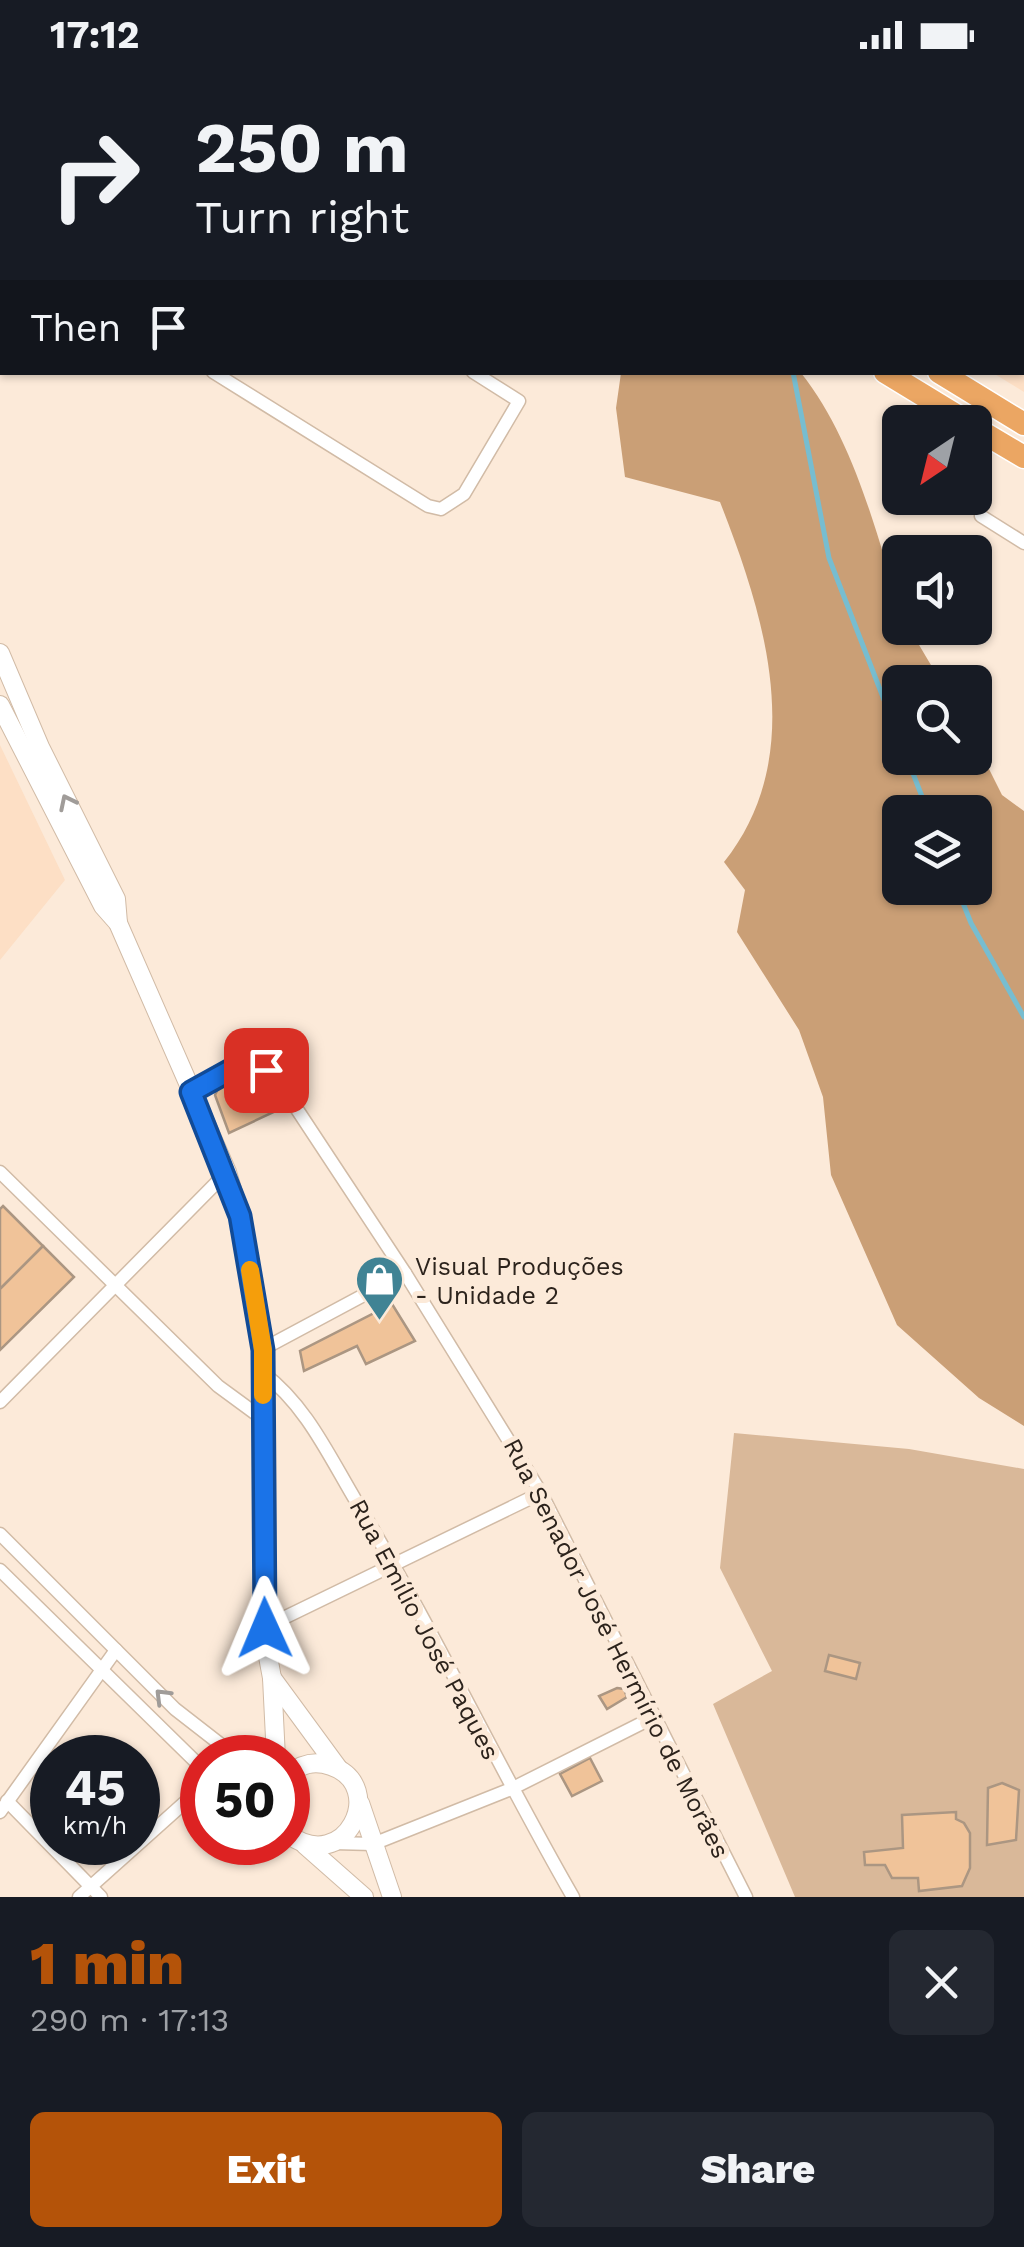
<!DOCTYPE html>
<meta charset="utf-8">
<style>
body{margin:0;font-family:"Work Sans",sans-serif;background:#242831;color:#f1f3f6;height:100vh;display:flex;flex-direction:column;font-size:38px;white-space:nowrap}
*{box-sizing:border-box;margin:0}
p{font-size:32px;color:#9ea1a6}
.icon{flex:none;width:55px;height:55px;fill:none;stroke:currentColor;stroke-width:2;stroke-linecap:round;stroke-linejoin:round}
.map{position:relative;height:1827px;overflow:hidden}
.details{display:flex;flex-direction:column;background:#171b24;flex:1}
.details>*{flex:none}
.top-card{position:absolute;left:0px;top:0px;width:1025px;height:305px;box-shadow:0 2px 8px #0004;background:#171b24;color:#f1f3f6;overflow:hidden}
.needle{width:65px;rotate:215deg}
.controls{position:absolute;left:882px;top:335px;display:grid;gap:20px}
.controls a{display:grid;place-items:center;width:110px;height:110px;border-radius:15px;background:#171b24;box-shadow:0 2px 8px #0004;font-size:50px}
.speed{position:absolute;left:30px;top:1665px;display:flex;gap:20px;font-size:50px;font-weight:700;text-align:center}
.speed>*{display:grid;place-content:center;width:130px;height:130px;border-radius:50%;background:#171b24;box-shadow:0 2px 8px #0004;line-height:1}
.speed small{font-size:25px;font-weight:400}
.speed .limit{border:15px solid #d22;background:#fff;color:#111}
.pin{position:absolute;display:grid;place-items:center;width:85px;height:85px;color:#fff;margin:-42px;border-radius:20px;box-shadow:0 5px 15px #0006}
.me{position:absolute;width:110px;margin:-55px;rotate:359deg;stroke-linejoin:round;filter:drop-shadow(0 0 8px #0008)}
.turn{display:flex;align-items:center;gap:35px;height:210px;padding:0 30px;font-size:45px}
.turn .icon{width:130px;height:130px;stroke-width:2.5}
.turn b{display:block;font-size:70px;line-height:85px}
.then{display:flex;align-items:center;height:95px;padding:0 30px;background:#0003;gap:20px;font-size:38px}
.round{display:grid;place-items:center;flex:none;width:105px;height:105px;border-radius:15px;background:#242831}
.head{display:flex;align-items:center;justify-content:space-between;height:170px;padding:0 30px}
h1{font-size:60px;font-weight:800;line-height:75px;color:#b45309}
.action{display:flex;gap:20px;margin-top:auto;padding:20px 30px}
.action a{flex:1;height:115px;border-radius:15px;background:#b45309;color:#fff;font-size:40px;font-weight:800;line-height:115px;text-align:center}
.action a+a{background:#242831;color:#f1f3f6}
.status{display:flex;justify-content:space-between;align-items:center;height:70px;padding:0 50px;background:#171b24;direction:ltr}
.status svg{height:28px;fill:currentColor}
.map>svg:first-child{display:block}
.built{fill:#fddfc5}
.green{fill:#d9b899}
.forest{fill:#ca9f76;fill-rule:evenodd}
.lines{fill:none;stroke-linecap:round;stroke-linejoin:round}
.stream{stroke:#77bdd0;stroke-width:5}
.building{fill:#f0c399;stroke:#ab9682;stroke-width:2.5}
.street-casing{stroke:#d1bba6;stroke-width:15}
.secondary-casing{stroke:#d1bba6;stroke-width:20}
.highway-casing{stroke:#fff;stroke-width:25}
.street{stroke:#fff;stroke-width:12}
.secondary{stroke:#fff;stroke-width:18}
.highway{stroke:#eba663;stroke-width:22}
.oneway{stroke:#a09c99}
.route-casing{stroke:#114b97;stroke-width:25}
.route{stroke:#1a73e8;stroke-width:18}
.slow{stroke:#f59e0b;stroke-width:18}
.labels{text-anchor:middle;stroke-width:10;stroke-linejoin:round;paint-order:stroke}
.poi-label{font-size:25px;fill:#2c231c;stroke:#fcead9;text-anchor:start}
.street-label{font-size:25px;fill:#2c231c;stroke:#fcead9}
</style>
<div class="status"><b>17:12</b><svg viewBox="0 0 49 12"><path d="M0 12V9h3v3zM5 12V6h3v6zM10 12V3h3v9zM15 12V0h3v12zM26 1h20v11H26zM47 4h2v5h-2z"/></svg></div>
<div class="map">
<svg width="1024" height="1827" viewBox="0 0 1024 1827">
<rect width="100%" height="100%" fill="#fcead9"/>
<g class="built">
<path d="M846,0h178v322l-31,-19 29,-1v-300z"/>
<path d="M0,675l65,135 -65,80z"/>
</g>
<path class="green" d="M734,1363l175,16 115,20v428h-229l-82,-193 59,-33 -52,-103z"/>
<path class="forest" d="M621,303h180c52,65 75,158 99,237v18h9l32,54h-41v76h75v-17l27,54 22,16v615l-45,-28 -82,-73 -66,-150 -8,-78 -24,-67 -62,-98 8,-42 -21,-28c85,-107 41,-245 -4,-360l-95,-25 -9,-69zM900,742h75v76h-75z"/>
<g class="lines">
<g class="stream">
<path d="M728,0v2"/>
<path d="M793,302l36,186 71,183"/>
<path d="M907,688l21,54"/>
<path d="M957,818l14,35 53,94"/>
</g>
</g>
<g class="building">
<path d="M249,1003l27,20 6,15 -53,25 -14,-38 4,-8z"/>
<path d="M3,1136l40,40 -43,43v-80z"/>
<path d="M43,1176l31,31 -74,73v-61z"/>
<path d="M392,1234l23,37 -49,23 -9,-18 -53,25 -4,-20z"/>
<path d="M829,1585l31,8 -4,16 -31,-8z"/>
<path d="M617,1618l7,1 3,8 -20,12 -8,-13z"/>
<path d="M590,1688l12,23 -30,15 -12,-22z"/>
<path d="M1002,1713l17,7 -3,50 -29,5 1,-57z"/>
<path d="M956,1742v7l8,4 6,10v35l-8,18 -43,5 -1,-13h-26l-7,-13h-20l-1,-13 39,-4 -1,-33z"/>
</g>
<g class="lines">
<defs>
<g id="street">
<path d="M0,170l2,2"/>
<path d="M213,302l215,134 13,3 23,-15 55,-93 -46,-29"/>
<path d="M981,446l43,27"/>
<path d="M191,1021c32,-17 57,-39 88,-9l126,191 136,220 205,404"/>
<path d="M0,1102l218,214 45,33"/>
<path d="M263,1279l142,-76"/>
<path d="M263,1303c43,32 66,83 93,128 78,129 142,266 217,396"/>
<path d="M0,1332l227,-230"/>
<path d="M0,1464l175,175 63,49"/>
<path d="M0,1500l202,198"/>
<path d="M265,1557l276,-134"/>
<path d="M7,1731l94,96"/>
<path d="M0,1742l116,-162"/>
<path d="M334,1773l39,1 138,-55 143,-72"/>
<path d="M79,1827l123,-110"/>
</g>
<g id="secondary">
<path d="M0,583l40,94 76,152 2,24"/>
<path d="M0,635l103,201 15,17 109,249 13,44 23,133 1,286 8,43 4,80"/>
<path d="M272,1608l66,90"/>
<path d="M288,1705c13,-11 26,-15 43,-9 58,20 14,111 -43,68"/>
<path d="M360,1733l32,94"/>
<path d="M305,1775l59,52"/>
</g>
<g id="highway">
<path d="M389,0l5,2"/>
<path d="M453,0l4,2"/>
<path d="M885,302l82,50"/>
<path d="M939,302l85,52"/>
<path d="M975,358l49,29"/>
</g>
</defs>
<use href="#street" class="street-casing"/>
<use href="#secondary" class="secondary-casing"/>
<use href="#highway" class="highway-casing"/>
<use href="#street" class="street"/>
<use href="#secondary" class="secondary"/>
<use href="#highway" class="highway"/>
</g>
<defs><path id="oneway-chevron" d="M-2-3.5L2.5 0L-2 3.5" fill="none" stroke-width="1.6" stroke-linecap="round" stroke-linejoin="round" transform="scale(2.5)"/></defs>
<g class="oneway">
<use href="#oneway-chevron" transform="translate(67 732) rotate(-116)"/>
<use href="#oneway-chevron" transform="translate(162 1626) rotate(-135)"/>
</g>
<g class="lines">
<defs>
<path id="route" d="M265,1558l-2,-278 -23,-134 -49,-124 47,-26 28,4"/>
</defs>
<use href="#route" class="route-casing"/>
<use href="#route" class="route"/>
<path class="slow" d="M250,1200l13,80v45"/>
</g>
<defs>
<symbol id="shop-pin" viewBox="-11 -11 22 30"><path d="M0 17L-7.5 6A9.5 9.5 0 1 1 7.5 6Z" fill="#408394" stroke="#fcead9"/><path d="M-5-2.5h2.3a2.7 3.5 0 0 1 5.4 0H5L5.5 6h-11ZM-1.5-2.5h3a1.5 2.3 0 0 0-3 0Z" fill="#fff"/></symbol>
</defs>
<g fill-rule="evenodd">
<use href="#shop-pin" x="352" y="1182" width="55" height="75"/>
</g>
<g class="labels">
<g class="poi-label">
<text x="415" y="1205">Visual Produções<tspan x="415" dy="29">- Unidade 2</tspan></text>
</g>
<g class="street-label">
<text transform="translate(425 1559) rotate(62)" y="9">Rua Emílio José Paques</text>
<text transform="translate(617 1578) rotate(63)" y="9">Rua Senador José Hermírio de Morães</text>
</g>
</g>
</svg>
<div class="controls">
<a><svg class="needle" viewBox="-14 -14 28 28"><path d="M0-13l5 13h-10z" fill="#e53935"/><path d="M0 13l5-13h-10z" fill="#9ea1a6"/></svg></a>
<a><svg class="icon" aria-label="sound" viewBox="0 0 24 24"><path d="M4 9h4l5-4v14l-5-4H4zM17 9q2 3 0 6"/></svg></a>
<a><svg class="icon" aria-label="search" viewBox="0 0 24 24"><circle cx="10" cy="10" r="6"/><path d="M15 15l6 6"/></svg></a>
<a><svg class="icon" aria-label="layers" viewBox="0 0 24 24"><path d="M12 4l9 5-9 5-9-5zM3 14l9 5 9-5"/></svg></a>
</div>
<div class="speed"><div>45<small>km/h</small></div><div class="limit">50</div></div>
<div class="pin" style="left:266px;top:1000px;background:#d93025"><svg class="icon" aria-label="arrive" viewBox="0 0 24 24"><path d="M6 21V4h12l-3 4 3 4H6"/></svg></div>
<svg class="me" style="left:265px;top:1558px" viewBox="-20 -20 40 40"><path d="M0-17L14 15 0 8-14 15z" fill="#1a73e8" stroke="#fff" stroke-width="4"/></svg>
<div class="top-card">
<div class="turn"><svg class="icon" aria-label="right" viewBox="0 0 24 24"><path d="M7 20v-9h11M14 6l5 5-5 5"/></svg><div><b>250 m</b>Turn right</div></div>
<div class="then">Then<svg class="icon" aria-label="arrive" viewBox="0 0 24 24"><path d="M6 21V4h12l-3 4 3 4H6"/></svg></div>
</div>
</div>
<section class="details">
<div class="head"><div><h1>1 min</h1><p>290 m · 17:13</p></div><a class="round"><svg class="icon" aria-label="close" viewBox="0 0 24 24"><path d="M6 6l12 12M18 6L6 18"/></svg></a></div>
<div class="action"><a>Exit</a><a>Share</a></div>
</section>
